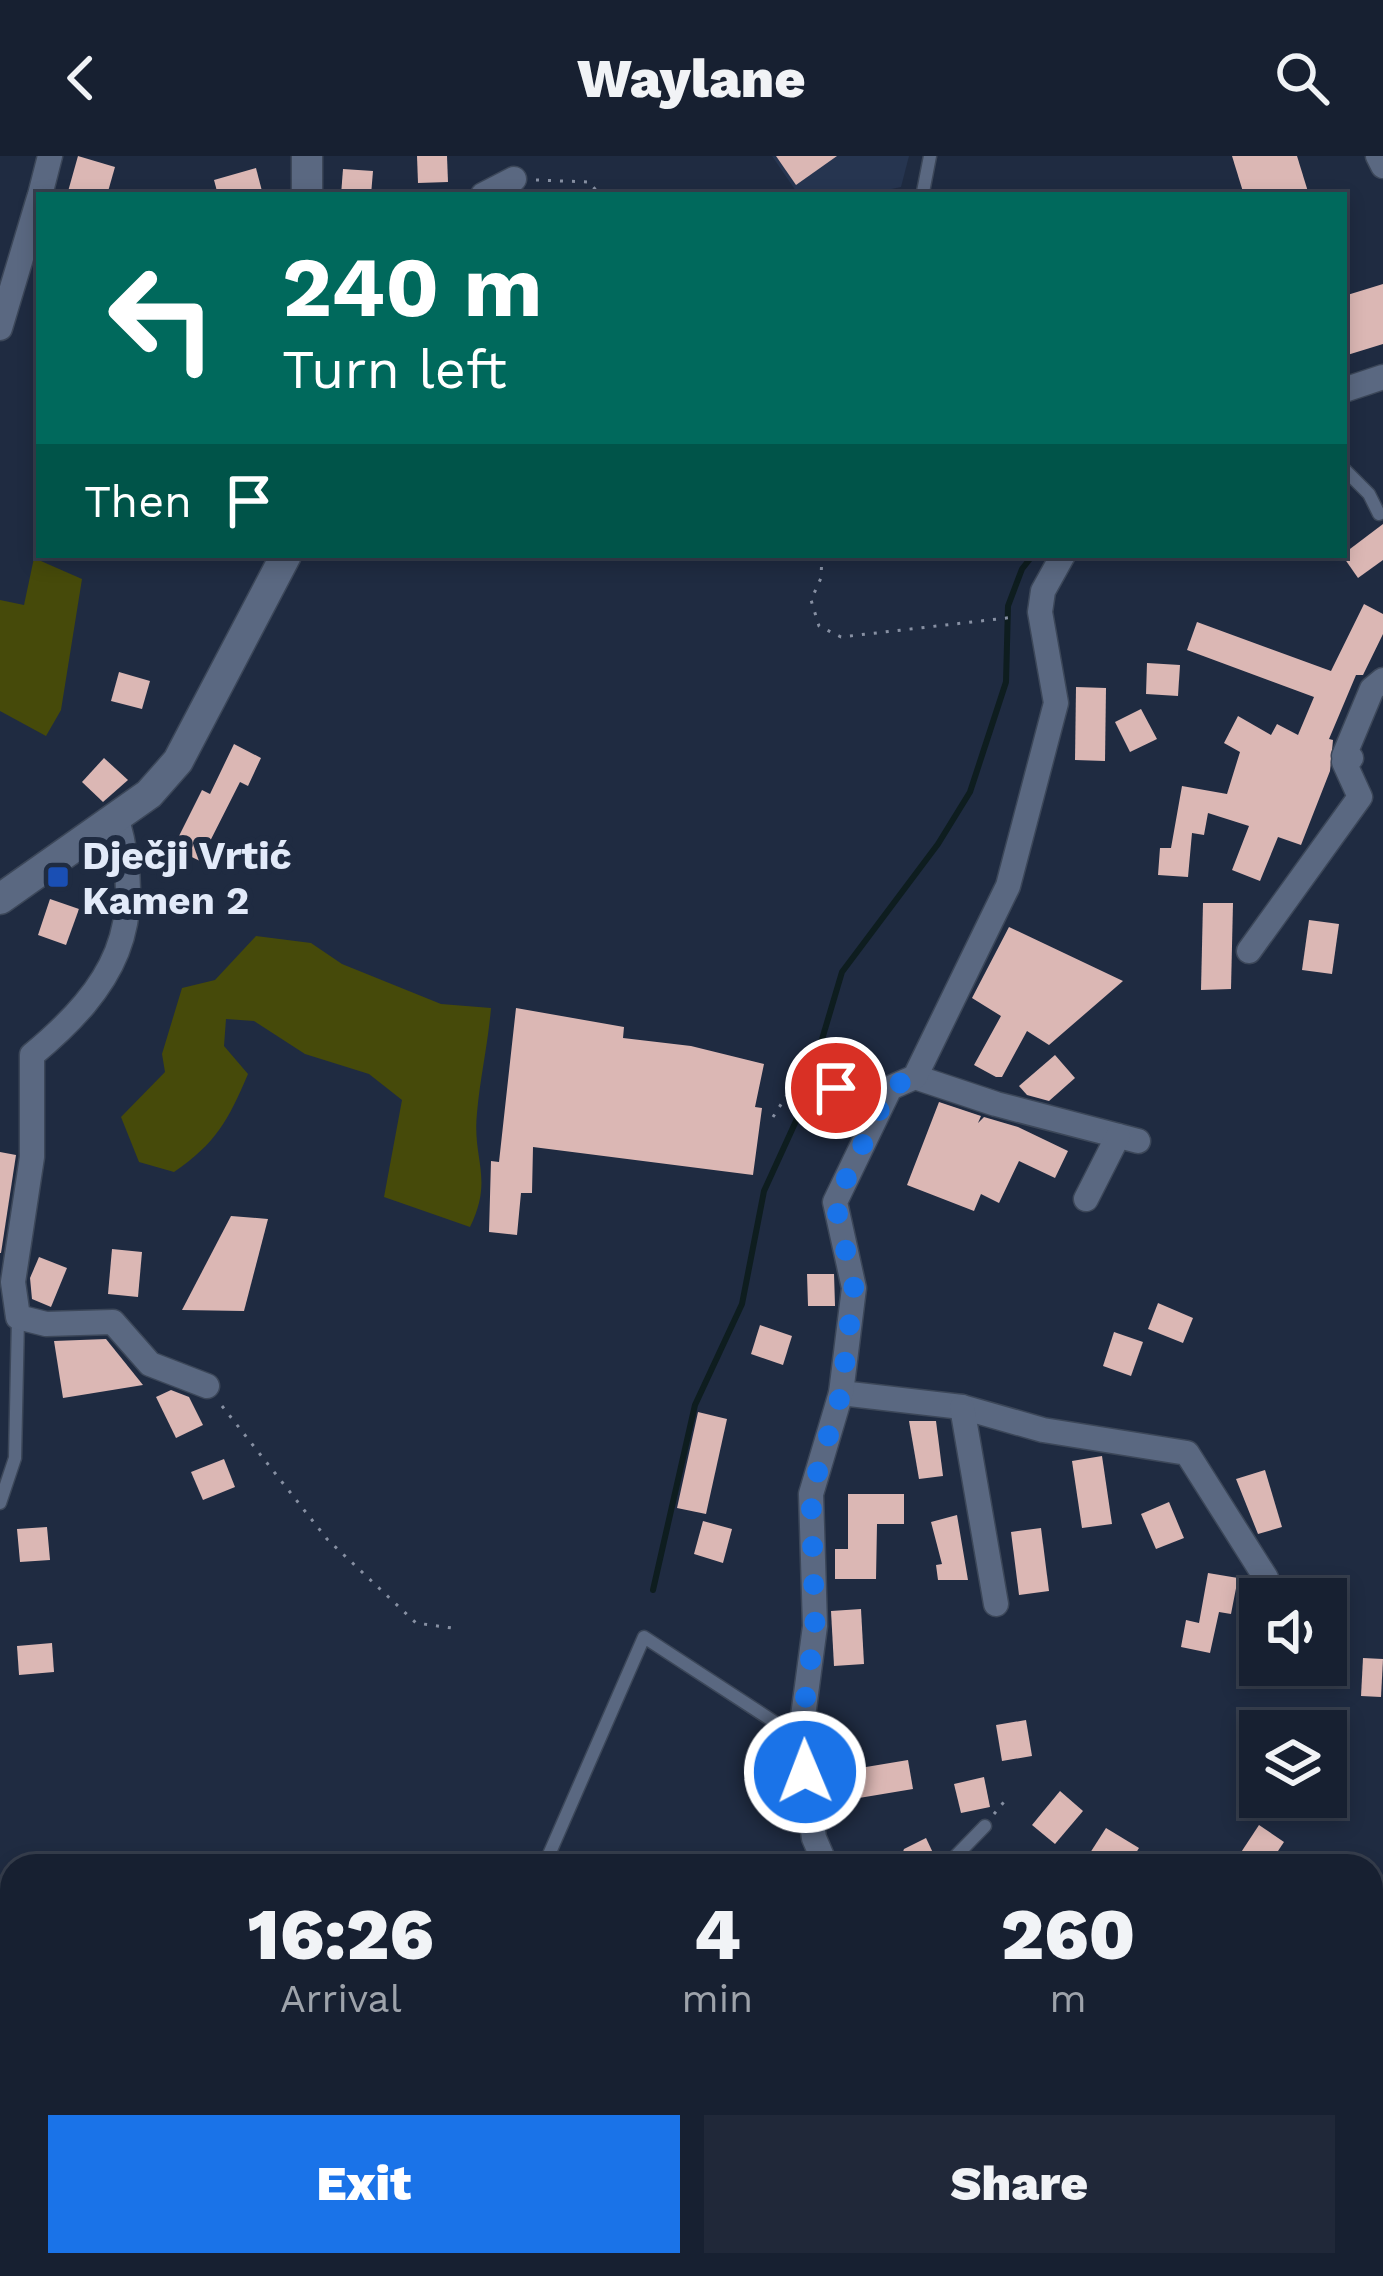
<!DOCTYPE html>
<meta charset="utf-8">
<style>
body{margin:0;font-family:"Work Sans",sans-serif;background:#202839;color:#f1f3f6;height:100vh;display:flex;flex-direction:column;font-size:45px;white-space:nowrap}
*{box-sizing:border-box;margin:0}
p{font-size:39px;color:#9ea3ab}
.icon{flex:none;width:66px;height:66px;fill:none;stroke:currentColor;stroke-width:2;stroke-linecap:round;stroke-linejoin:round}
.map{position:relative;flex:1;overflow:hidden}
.drawer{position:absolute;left:0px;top:1698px;width:1383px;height:423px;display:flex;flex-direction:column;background:#172031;border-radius:36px 36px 0 0;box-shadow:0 6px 18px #0003,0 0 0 3px #363e4d}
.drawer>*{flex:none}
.guide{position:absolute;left:36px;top:36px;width:1311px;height:366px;border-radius:0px;box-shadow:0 6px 18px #0003,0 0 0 3px #363e4d;background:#00695c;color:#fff;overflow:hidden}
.tools{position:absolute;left:1239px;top:1422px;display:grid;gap:24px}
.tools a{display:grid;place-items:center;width:108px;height:108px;border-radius:0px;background:#172031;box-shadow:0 6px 18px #0003,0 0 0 3px #363e4d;font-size:60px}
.pin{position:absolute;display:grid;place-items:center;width:102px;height:102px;color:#fff;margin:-51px;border:6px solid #fff;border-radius:50%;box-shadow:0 3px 12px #0007}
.me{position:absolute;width:132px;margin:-66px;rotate:359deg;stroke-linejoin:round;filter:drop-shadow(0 0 9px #0008)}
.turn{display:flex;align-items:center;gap:42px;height:252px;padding:0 48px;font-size:54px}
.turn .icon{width:156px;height:156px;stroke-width:2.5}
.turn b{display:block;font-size:84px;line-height:102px}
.then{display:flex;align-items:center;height:114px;padding:0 48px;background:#0003;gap:24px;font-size:45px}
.eta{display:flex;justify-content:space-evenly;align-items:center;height:204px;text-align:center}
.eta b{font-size:72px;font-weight:800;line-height:84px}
.primary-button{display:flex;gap:24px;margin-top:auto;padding:24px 48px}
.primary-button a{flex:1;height:138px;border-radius:0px;background:#1a73e8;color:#fff;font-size:48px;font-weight:800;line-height:138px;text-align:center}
.primary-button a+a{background:#202839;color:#f1f3f6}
header{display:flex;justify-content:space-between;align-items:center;height:156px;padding:0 48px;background:#172031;font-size:54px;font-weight:800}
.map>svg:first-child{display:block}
.built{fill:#263550}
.green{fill:#464a0a}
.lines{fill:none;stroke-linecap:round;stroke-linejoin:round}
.stream{stroke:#0e1d1f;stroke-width:6}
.building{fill:#dbb7b4}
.service-casing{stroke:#3c4759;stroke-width:15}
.minor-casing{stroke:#3c4759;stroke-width:27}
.tertiary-casing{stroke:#3c4759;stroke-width:33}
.path{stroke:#8790a3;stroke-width:3;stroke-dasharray:3 9;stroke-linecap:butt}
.service{stroke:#5a6881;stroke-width:12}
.minor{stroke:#5a6881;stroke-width:24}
.tertiary{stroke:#5a6881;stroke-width:30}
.route{stroke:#1a73e8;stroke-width:21;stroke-dasharray:0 37.8}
.transit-dot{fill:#1a4fb4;stroke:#1f2b41;stroke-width:4.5}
.labels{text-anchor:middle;stroke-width:12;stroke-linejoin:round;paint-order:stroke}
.poi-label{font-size:39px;font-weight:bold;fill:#e2eaf9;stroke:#1f2b41;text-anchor:start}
</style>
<header><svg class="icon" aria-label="back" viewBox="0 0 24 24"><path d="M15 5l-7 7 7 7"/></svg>Waylane<svg class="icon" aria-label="search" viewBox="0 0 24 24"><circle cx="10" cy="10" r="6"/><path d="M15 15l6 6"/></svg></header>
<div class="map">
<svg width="1383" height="2120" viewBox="0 0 1383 2120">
<rect width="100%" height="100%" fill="#1f2b41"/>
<path class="built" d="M772,0h137l-8,31 -38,8 -65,-1z"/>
<g class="green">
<path d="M34,402l48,21 -21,131 -15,26 -46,-25v-111l24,5z"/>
<path d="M256,780l55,7 31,21 99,40 50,4c-3,36 -11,70 -14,105 -5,47 17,65 -7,114l-86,-30 18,-97 -33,-26 -64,-20 -51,-33 -28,-2 -2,27 24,28c-20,47 -32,69 -74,98l-35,-10 -18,-45 44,-45 -3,-18 20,-66 33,-8z"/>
</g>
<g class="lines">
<g class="stream">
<path d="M653,1434l42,-185 47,-101 22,-113 37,-81 41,-138 96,-128 32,-52 36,-110 2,-76 14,-37 11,-14"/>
<path d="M563,2120l2,-11"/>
</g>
</g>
<g class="building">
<path d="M78,0l37,11 -8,28h-40z"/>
<path d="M417,0h30l1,26 -30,1z"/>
<path d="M776,0h61l-41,29z"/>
<path d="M1232,0h65l12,39h-65z"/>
<path d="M256,12l7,27h-45l-4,-15z"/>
<path d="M343,13l30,2 -2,24h-30z"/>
<path d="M1383,128v60l-39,12v-60z"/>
<path d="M1383,368v36l-25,18 -16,-23z"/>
<path d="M1364,448l19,10v20l-20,41h-7l-27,64 4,1 -3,31 -29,74 -23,-8 -18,44 -28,-11 17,-44 -41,-13 -4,22 -12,-2 -4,44 -30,-2 2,-27h11l11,-62 45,8 13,-42 -16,-9 14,-27 33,19 6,-11 21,11 16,-38 -127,-47 10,-28 134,49z"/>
<path d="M1147,507l33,2 -2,31 -32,-2z"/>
<path d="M119,516l31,9 -8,28 -31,-8z"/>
<path d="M1076,531l30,1 -1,73 -30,-1z"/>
<path d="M1141,553l16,30 -27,13 -15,-30z"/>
<path d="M234,588l27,14 -13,28 -8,-4 -40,79 -27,-13 29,-58 8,4z"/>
<path d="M104,602l24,22 -25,22 -21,-20z"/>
<path d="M50,743l29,10 -13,36 -28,-10z"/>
<path d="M1203,747h30l-2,86 -30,1z"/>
<path d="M1309,764l30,4 -7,50 -30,-4z"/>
<path d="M1009,771l114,54 -74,64 -22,-14 -25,46h-6l-22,-12 27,-49 -29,-18z"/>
<path d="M516,852l108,19 -1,11 68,8 73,18 -9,43 7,1 -9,67 -220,-28 -1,46h-11l-4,42 -28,-3 2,-71 8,1z"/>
<path d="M1055,899l20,23 -26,23 -22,-6 -8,-9z"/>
<path d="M939,946l42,14 -3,7 6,-6 34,10 50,24 -13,27 -36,-17 -20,42 -18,-9 -7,17 -67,-26z"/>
<path d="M0,996l16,3 -15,98h-1z"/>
<path d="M231,1060l37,3 -24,92 -62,-1z"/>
<path d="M112,1093l30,3 -4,45 -30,-3z"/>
<path d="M39,1101l28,11 -16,39 -19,-8 -2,-21z"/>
<path d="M807,1118h27l1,32h-27z"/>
<path d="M1158,1147l35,15 -10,25 -35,-14z"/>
<path d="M760,1169l32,11 -9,29 -32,-11z"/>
<path d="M1114,1176l29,10 -12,34 -28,-10z"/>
<path d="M106,1183l37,46 -80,13 -9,-57z"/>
<path d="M171,1234l18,7 14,28 -27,13 -20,-41z"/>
<path d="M698,1256l29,7 -21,95 -29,-6z"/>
<path d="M909,1265h27l7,55 -24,3z"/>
<path d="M1102,1300l10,68 -30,4 -10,-67z"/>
<path d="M224,1303l11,28 -32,13 -12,-28z"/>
<path d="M1265,1314l17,57 -24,7 -22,-55z"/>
<path d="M848,1338h56v30h-27l-1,55h-41v-30h13z"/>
<path d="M1169,1346l15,36 -28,11 -15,-35z"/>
<path d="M957,1359l11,65h-30l-2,-15 6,-1 -11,-42z"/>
<path d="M703,1365l29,8 -9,34 -29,-9z"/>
<path d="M47,1371l3,33 -30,2 -3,-33z"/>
<path d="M1041,1372l8,63 -30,4 -8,-63z"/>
<path d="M1208,1417l30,5 -7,36 -12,-2 -9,41 -29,-6 5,-27 13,3z"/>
<path d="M861,1453l3,55 -30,2 -3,-55z"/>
<path d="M52,1487l2,29 -35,3 -2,-29z"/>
<path d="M1363,1502l20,1 -2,38 -20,-1z"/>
<path d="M1026,1564l6,36 -30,5 -6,-36z"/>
<path d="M908,1604l5,29 -66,11 -5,-29z"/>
<path d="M984,1621l6,30 -29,6 -7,-29z"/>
<path d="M1060,1635l23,20 -28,33 -23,-19z"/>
<path d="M1259,1669l25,17 -16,24h-36z"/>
<path d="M1106,1672l33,20 -11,18h-17l-21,-13z"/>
<path d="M926,1682l8,17 -10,11h-26l6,-17z"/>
</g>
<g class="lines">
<defs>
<g id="service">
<path d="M923,36l7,-36"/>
<path d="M1344,313l25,25 10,20"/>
<path d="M0,1347l15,-45 3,-139"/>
<path d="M544,1710l100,-229 155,101"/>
<path d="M946,1710l39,-40"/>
</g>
<g id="minor">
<path d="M1378,0l5,10"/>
<path d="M40,39l10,-39"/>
<path d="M483,39l31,-16"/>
<path d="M0,172l39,-130"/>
<path d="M1344,234l39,-13"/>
<path d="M117,663c30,108 -2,167 -85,236v102l-19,125 5,35 28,7 67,-2 37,42 57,22"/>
<path d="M1249,795l111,-154 -16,-35 7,-4 -7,-2 28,-67 11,-9"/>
<path d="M915,921l81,27 142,37"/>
<path d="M1086,1043l32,-63"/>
<path d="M841,1237l121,14 81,23 144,23 79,125"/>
<path d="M962,1251l34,197"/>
<path d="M826,1710l-12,-28 -14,-99 15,-113 -4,-132 30,-101 13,-105 -19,-86 55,-114 25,-11 93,-191 48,-183 -16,-91 3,-21 20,-36"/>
<path d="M902,2120l3,-11"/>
</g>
<g id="tertiary">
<path d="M307,0v39"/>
<path d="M0,743l149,-105 29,-33 108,-206"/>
</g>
</defs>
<use href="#service" class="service-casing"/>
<use href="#minor" class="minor-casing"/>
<use href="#tertiary" class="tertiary-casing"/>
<g class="path">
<path d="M536,24l53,2 11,13"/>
<path d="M822,399l-1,23 -10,22 8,26 22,11 174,-20"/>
<path d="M773,961l19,-30 24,5 53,-12"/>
<path d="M222,1250l105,133 89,84 43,6"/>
<path d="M994,1658l14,-17"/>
<path d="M1374,1872l9,-2"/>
<path d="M1309,2109l3,11"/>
</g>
<use href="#service" class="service"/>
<use href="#minor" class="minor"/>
<use href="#tertiary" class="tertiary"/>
</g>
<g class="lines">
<path class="route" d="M805,1616l-5,-33 15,-113 -4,-132 30,-100 13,-106 -19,-86 55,-114 11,-5 -35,-3 -30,8"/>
</g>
<rect class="transit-dot" x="46" y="709" width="24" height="24" rx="6"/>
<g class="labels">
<g class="poi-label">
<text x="82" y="713">Dječji Vrtić<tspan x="82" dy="45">Kamen 2</tspan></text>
</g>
</g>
</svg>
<div class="tools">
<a><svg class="icon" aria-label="sound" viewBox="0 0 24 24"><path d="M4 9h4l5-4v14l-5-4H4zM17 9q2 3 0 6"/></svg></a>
<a><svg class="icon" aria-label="layers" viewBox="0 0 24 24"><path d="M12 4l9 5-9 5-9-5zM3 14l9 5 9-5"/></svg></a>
</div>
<div class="pin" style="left:836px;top:932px;background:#d93025"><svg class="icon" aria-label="arrive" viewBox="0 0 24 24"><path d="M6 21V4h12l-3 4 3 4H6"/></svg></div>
<svg class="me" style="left:805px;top:1616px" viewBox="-20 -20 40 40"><circle r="17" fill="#1a73e8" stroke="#fff" stroke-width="3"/><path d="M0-11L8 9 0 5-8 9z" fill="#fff"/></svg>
<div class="guide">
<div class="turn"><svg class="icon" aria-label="left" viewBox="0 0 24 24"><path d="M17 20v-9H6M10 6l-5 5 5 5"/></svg><div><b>240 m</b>Turn left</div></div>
<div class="then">Then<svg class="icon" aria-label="arrive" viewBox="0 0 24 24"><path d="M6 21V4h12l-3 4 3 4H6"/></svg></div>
</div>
<section class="drawer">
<div class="eta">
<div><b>16:26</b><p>Arrival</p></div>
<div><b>4</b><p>min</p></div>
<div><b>260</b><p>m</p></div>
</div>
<div class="primary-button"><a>Exit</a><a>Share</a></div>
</section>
</div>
